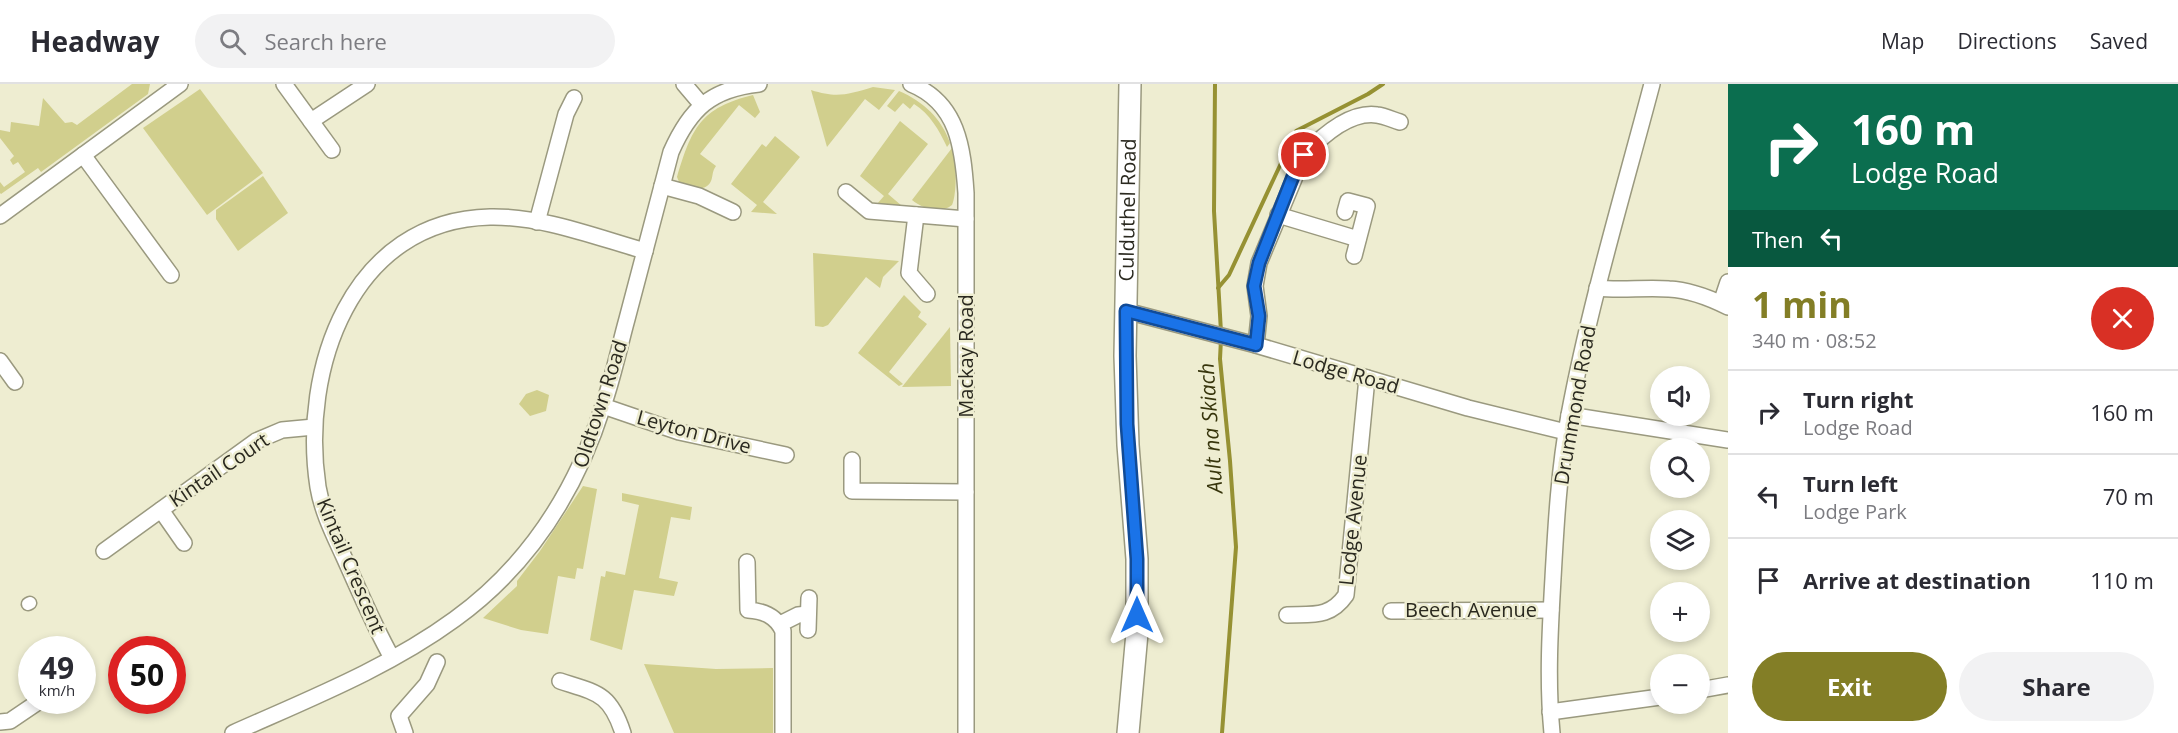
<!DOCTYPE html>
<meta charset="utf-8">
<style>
body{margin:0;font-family:"Open Sans",sans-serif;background:#f2f2f3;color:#2b2b33;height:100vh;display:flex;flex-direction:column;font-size:22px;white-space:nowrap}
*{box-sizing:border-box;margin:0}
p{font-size:20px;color:#7c7c81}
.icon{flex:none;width:33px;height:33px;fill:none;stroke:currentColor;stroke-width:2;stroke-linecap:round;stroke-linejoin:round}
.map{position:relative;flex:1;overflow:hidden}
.drawer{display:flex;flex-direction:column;background:#fff;width:450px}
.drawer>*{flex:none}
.top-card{background:#0b6e4f;color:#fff;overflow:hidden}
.tools{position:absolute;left:1650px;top:282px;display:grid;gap:12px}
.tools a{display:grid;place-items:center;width:60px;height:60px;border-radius:50%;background:#fff;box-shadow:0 3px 9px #0003;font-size:30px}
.speed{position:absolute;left:18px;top:552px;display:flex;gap:12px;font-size:30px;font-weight:700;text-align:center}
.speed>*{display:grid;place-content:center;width:78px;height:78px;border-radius:50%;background:#fff;box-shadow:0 3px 9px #0003;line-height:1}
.speed small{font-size:15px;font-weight:400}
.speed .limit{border:9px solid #d22;background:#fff;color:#111}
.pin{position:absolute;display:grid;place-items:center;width:51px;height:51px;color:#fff;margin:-26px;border:3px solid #fff;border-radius:50%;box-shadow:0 2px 6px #0007}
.me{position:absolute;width:66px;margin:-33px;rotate:0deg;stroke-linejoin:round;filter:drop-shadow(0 0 4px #0008)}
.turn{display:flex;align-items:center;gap:21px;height:126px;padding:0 24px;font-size:27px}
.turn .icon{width:78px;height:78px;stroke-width:2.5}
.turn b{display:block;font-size:42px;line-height:51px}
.then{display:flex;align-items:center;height:57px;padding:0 24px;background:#0003;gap:12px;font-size:22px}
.round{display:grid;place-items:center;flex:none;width:63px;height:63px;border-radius:32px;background:#f2f2f3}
.summary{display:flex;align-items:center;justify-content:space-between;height:102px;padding:0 24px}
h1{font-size:36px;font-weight:700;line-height:45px;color:#837e26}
.button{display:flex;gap:12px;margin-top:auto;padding:12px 24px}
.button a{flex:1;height:69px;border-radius:36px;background:#837e26;color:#fff;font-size:24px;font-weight:700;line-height:69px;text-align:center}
.button a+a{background:#f2f2f3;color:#2b2b33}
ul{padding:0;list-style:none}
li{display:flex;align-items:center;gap:18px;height:84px;padding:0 24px;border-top:2px solid #e1e1e2}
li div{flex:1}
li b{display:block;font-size:22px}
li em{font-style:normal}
header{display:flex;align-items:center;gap:36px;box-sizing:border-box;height:84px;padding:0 30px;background:#fff;border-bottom:2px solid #e1e1e2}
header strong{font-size:28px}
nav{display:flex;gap:33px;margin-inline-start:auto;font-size:21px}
.search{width:420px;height:54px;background:#f2f2f3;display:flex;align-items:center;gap:15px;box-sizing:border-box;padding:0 21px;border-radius:33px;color:#7c7c81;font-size:22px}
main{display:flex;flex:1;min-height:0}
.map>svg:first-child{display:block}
.green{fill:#d1cf8d}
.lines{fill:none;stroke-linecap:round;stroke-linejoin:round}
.stream{stroke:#969133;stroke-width:4}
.pedestrian-casing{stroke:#9a997f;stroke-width:15}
.minor-casing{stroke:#9a997f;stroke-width:18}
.secondary-casing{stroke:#9a997f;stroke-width:24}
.pedestrian{stroke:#fff;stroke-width:12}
.minor{stroke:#fff;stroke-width:15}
.secondary{stroke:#fff;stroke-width:21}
.route-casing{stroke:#114b97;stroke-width:15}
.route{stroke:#1a73e8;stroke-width:10}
.labels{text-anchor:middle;stroke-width:5;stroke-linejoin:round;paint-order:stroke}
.street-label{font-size:20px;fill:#2a291f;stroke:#eeedd1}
.water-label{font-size:21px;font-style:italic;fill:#37350c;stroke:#eeedd1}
</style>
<header>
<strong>Headway</strong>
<div class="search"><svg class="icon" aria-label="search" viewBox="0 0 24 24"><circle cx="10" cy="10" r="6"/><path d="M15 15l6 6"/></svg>Search here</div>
<nav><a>Map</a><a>Directions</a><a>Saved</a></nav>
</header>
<main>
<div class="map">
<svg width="1728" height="649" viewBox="0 0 1728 649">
<rect width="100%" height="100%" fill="#eeedd1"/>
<g class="green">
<path d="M132,0h18l-2,10 -107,78 -3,-4 -37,26 -1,-1v-11l4,5 21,-15 -7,-10 -5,3 -3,-5 4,-4 -14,-18v-8l10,2 1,-10 28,4 4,-28 22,25 7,-1 5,3z"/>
<path d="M873,3l22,3 -16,20 -14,-11 -38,48 -16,-57c25,8 36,5 62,-3z"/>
<path d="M200,5l63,84 -56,42 -64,-87z"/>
<path d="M899,7c25,11 42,27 51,52l-3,4c-8,-17 -17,-33 -33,-43l-4,5 -7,-6 -8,9 -8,-6z"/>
<path d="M753,11l7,17 -5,6 -16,-13 -39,49 16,12c-4,5 -3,10 -5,15 -6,13 -23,6 -32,1l-2,-5c15,-49 23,-69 76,-82z"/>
<path d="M900,37l28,23 -40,50 14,12 -25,-2 7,-8 -24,-20z"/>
<path d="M775,52l25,21 -37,45 14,12 -26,-2 6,-7 -26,-21 31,-40 4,3z"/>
<path d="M952,64c5,13 5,45 0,57 -12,10 -30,3 -40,-5z"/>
<path d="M263,92l25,37 -50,38 -22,-32v-9z"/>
<path d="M813,169l86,8 -16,16 -3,11 -14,-11 -38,48 -5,2 -8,-1z"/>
<path d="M904,211l17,17 -3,5 9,7 -38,48 14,12 -4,2 -41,-33z"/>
<path d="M950,243l1,59 -49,1z"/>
<path d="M537,306l12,5 -3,16 -16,5 -11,-12 7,-10z"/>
<path d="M583,402l14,3 -14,80 -6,-1 -2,11 -17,-3 -10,58 -27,-4 -38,-12 34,-32v-5l23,-30z"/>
<path d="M622,409l70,14 -2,13 -19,-3 -12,61 19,4 -4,14 -40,-6 -12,60 -32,-10 11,-64 4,1 1,-6 19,4 14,-70 -17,-4z"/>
<path d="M644,580l72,5 57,-1v65h-99z"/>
</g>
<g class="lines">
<g class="stream">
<path d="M1215,0l-1,127 7,121"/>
<path d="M1218,204l11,-13 67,-144 72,-37 15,-10"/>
<path d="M1221,255l-1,20 10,102 6,86 -14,186"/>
</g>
<defs>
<path id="pedestrian" d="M28,520l2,-1"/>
<g id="minor">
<path d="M284,0l48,66"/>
<path d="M684,0l17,20"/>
<path d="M911,0c47,19 52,64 55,109v540"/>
<path d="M311,37l56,-37"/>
<path d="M83,71l88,120"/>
<path d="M662,102l37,10 34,16"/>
<path d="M846,108l23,19 97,8"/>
<path d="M1345,128l3,-11 19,5 -13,50"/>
<path d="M916,131l-7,58 18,21"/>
<path d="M1278,131l80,24"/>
<path d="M0,132l180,-132"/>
<path d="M537,138l29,-108 8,-16"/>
<path d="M1597,204c24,3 47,-1 72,1 20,1 41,9 59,18"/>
<path d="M1721,219l7,-21"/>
<path d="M1126,227l130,34 212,63 98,24"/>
<path d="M1256,261l3,-29 -4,-30 4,-23 45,-108c17,-18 46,-44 73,-40 8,1 16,5 23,7"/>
<path d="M0,277l15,21"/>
<path d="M603,322l76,26 107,23"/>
<path d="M1569,331l159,25"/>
<path d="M852,376v31l114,1"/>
<path d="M161,426l23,33"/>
<path d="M104,467l152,-110 26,-11 32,-3"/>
<path d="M747,478l1,48c16,1 28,6 35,21v102"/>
<path d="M1391,527l160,-1"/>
<path d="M1287,531c26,-1 43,3 59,-20l21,-217"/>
<path d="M780,540l18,-9 10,-1"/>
<path d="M808,546l1,-32"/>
<path d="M392,574c-19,-34 -33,-68 -49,-103 -10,-22 -21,-44 -25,-68 -18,-117 33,-267 172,-270 53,-1 105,20 155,34"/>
<path d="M560,597c37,12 50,12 63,52"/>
<path d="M1700,606l28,-5"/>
<path d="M1550,628l110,-15"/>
<path d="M0,638l10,-1 31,-21"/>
<path d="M233,649c76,-34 155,-65 222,-114 73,-53 121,-128 148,-213 10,-28 16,-58 24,-87 15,-56 30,-112 44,-167 19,-43 40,-63 88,-68"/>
<path d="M405,649l-6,-17 28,-32 10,-22"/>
<path d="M1552,649c-5,-52 -2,-103 1,-155 3,-54 6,-109 16,-163 21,-112 54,-221 83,-331"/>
</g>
<g id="secondary">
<path id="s1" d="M1128,649l9,-100v-74l-9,-114 -3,-89 5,-272"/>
</g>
</defs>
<use href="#pedestrian" class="pedestrian-casing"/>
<use href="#minor" class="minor-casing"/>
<use href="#secondary" class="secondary-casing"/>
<use href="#pedestrian" class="pedestrian"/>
<use href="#minor" class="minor"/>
<use href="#secondary" class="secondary"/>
</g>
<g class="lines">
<defs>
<path id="route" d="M1137,531v-56l-10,-135 -1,-113 130,34 3,-29 -5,-30 5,-23 35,-89 10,-19"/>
</defs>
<use href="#route" class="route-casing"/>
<use href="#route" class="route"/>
</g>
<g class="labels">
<g class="street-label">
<text dy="7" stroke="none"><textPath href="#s1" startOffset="524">Culduthel Road</textPath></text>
<text transform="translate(966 272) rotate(-90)" y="7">Mackay Road</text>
<text transform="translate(1346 288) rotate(16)" y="7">Lodge Road</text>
<text transform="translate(600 320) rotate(-72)" y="7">Oldtown Road</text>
<text transform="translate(1575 321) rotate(-80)" y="7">Drummond Road</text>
<text transform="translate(694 348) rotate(15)" y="7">Leyton Drive</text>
<text transform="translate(219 386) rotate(-34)" y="7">Kintail Court</text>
<text transform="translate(1353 436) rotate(-84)" y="7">Lodge Avenue</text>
<text transform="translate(351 482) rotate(67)" y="7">Kintail Crescent</text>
<text x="1471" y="533">Beech Avenue</text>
</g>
<g class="water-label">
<text transform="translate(1211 344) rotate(-94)" y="7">Ault na Skiach</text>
</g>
</g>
</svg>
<div class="tools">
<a><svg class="icon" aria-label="sound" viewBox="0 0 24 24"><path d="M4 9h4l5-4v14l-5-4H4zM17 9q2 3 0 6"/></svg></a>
<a><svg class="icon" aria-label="search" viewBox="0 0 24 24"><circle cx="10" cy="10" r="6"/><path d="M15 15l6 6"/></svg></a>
<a><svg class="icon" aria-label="layers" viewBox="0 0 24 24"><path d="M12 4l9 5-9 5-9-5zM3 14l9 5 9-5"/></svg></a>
<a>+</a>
<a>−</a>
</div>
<div class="speed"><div>49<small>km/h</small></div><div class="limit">50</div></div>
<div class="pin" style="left:1304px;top:71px;background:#d93025"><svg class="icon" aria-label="arrive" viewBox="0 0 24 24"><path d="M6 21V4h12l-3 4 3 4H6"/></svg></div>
<svg class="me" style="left:1137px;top:531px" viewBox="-20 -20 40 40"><path d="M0-17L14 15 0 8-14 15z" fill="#1a73e8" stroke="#fff" stroke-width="4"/></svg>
</div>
<section class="drawer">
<div class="top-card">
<div class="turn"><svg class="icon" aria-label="right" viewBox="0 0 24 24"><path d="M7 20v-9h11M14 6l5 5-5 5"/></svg><div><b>160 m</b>Lodge Road</div></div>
<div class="then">Then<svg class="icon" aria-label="left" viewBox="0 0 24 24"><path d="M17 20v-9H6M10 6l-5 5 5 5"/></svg></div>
</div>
<div class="summary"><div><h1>1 min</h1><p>340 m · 08:52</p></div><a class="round" style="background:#d93025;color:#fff"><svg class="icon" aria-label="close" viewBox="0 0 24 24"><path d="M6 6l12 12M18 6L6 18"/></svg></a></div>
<ul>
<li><svg class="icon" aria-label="right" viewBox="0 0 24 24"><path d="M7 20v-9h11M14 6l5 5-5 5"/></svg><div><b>Turn right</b><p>Lodge Road</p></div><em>160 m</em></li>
<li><svg class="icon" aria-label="left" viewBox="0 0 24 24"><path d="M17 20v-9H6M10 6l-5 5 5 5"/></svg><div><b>Turn left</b><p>Lodge Park</p></div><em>70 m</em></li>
<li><svg class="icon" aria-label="arrive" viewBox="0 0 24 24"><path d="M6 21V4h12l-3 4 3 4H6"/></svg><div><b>Arrive at destination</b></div><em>110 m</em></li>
</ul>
<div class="button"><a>Exit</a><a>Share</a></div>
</section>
</main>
